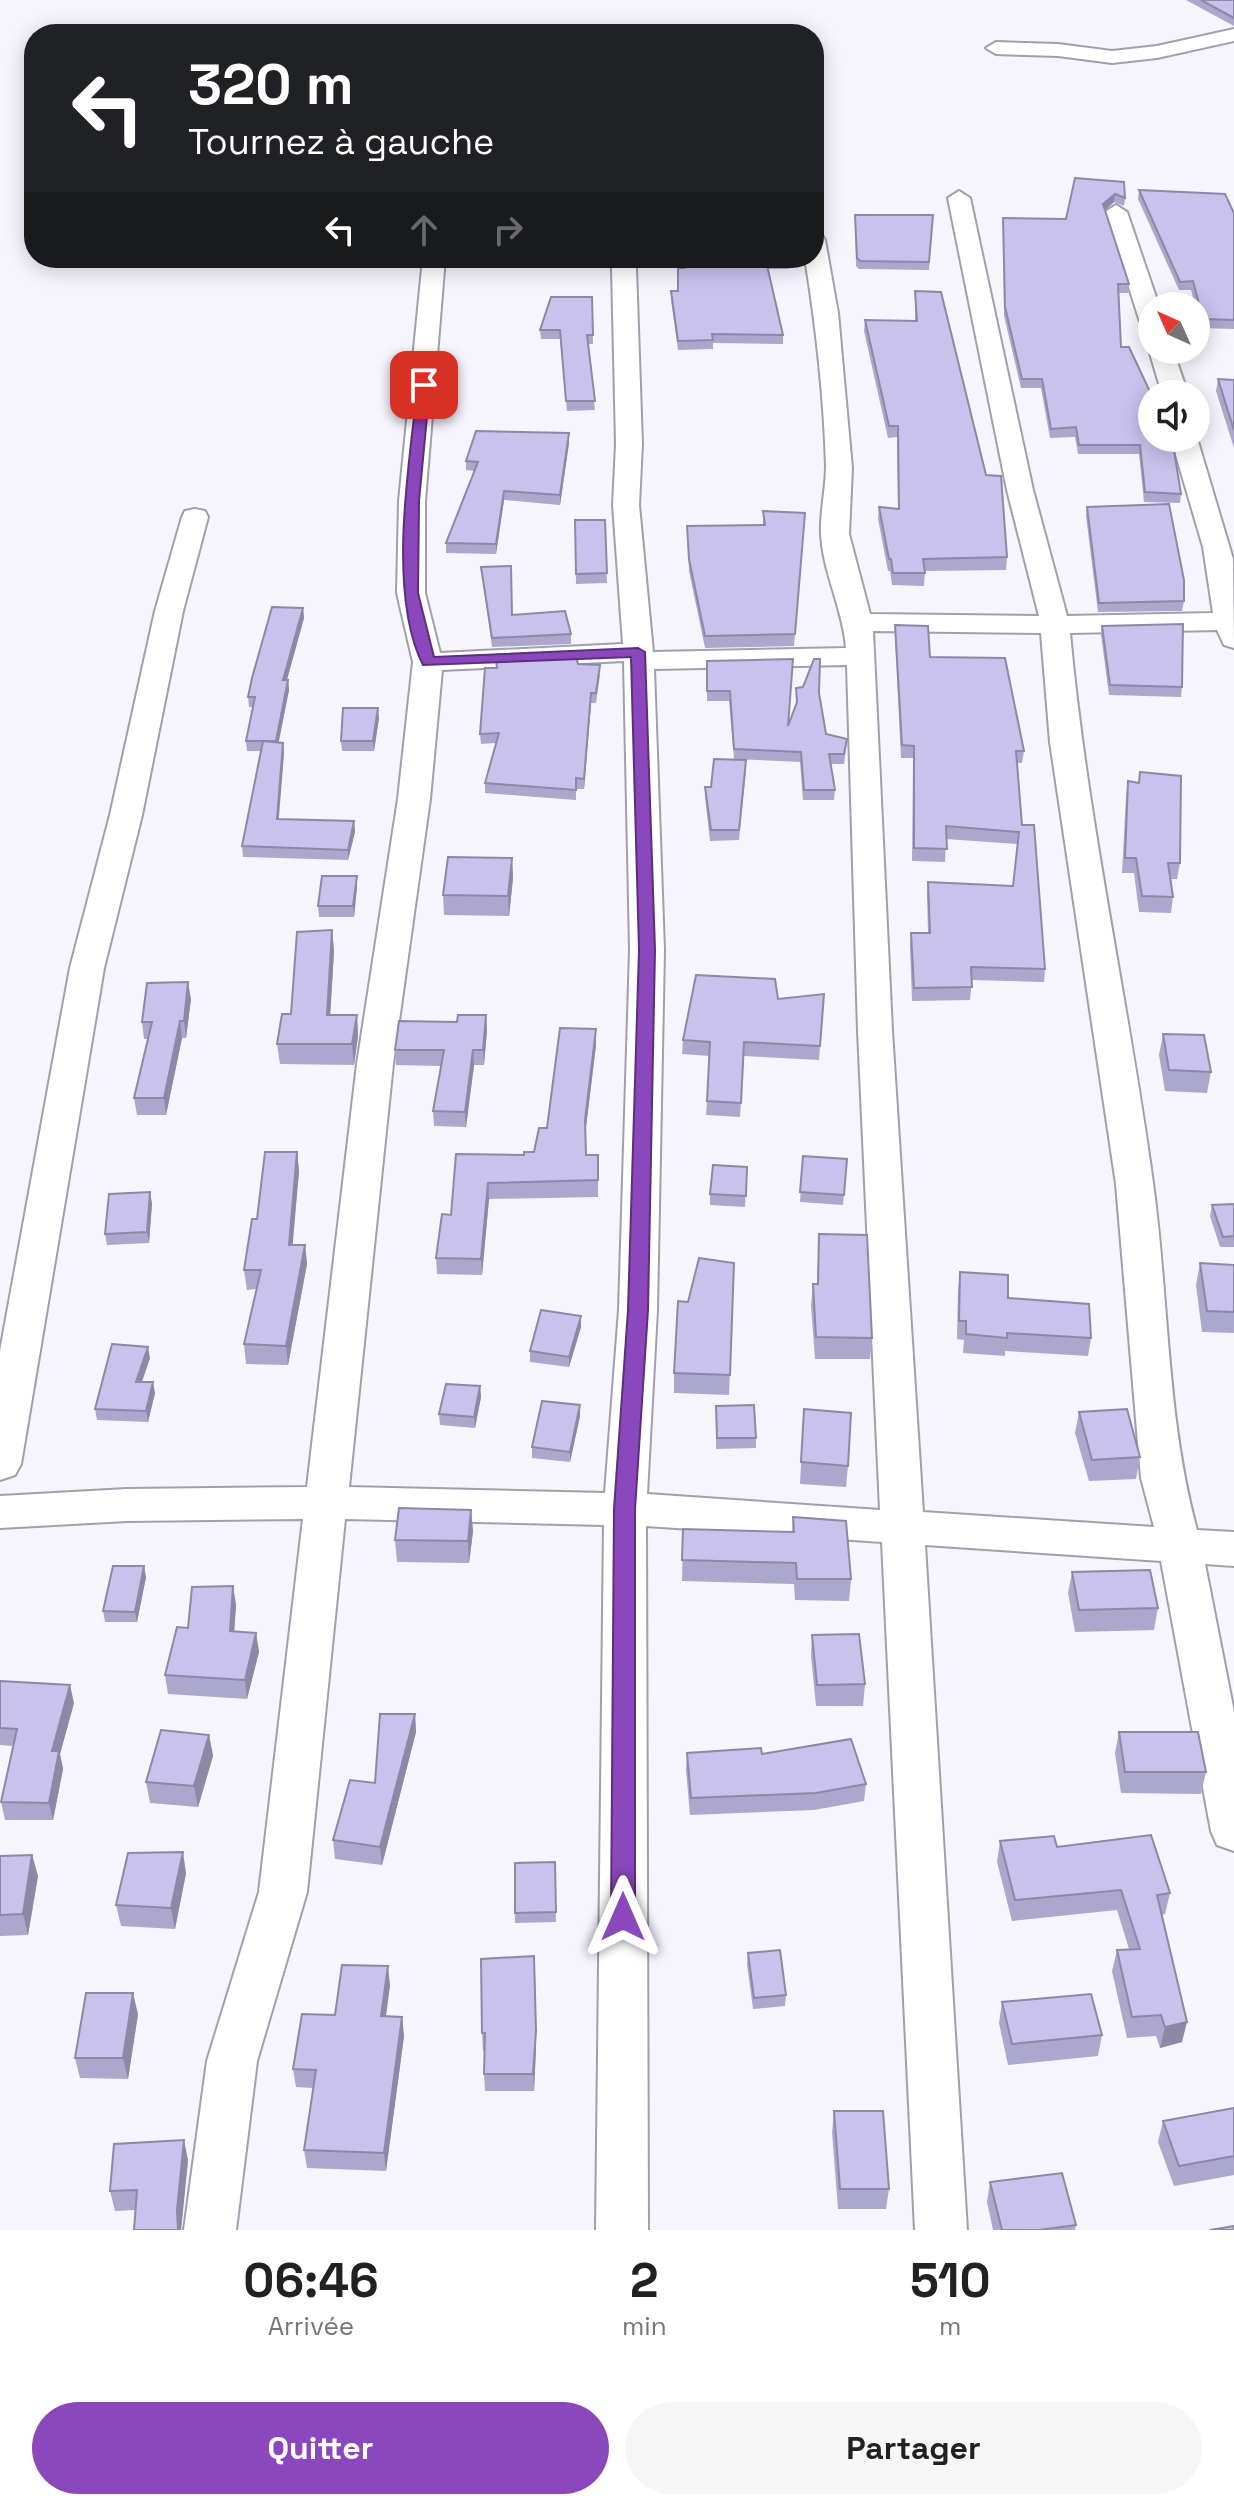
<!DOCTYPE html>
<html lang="fr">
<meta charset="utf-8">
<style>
body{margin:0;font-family:"Space Grotesk",sans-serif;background:#f6f6f6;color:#202124;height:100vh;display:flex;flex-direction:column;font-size:30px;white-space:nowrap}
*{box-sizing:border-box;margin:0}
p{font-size:26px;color:#757577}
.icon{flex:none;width:44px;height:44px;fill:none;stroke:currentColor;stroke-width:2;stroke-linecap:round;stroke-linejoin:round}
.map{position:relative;height:2230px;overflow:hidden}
.sheet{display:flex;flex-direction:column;background:#fff;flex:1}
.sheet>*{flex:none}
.hud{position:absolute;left:24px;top:24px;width:800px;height:244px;border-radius:32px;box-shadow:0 4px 20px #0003;background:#202124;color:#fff;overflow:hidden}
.needle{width:52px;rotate:315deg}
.buttons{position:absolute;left:1138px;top:292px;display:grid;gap:16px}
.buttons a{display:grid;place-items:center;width:72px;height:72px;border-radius:50%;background:#fff;box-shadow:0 4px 20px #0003;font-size:40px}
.pin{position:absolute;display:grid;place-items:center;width:68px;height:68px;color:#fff;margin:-34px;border-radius:16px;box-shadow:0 4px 12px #0006}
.me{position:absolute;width:88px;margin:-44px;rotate:0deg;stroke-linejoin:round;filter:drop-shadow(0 0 6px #0008)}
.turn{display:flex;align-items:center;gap:28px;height:168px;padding:0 32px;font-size:36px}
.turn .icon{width:104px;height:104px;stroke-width:2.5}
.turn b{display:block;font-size:56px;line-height:68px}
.lanes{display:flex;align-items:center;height:76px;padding:0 32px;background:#0003;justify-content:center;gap:40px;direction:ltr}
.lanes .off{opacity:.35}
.eta{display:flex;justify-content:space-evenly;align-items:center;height:136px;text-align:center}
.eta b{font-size:48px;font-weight:700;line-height:56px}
.primary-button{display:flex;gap:16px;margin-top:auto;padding:16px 32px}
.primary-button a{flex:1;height:92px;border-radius:48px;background:#8b48bd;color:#fff;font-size:32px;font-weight:700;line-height:92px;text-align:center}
.primary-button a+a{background:#f6f6f6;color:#202124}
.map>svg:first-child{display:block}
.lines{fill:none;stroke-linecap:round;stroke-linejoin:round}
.street-casing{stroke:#a09fad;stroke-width:4}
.street{fill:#fff;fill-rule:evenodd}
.wall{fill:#aca7cc}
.shaded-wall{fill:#8c88a6}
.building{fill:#c8c2ed;stroke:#8c88a6;stroke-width:2}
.route{fill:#8b48bd;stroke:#5a2f7b;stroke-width:2}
</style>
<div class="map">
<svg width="1234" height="2230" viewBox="0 0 1234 2230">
<rect width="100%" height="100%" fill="#f6f5fe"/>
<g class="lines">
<defs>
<g id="street">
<path d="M1234,29v12l-77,17 -45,5 -54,-7 -62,-2 -10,-6 10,-6 62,2 54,7 45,-5z"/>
<path d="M959,191l11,7 63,292 34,126 146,-3 -10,-66 -32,-109h26l36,121 1,89 -10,-3 -7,-15 -147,3c17,186 58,366 83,550 16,115 13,234 44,347l37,2v34l-29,-2 29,148v139l-17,-6 -6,-14 -50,-270 -236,-16 42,685h-52l-33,-688 -236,-16 2,704h-52l8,-705 -259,-6 -38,373 -50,169 -21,169h-52l23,-169 52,-169 44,-373 -176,2 -127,7v-32l127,-7 180,-2 50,-423 41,-265 15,-137 -16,-69 2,-92 24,-243h22l-20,243v92l15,60 183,-9 -10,-139 3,-61 -4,-176 4,-5h16l4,5 6,176 -3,61 14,147 193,-4c-3,-39 -23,-75 -25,-114 -1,-23 5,-45 5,-68 -2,-69 -10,-140 -21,-208h9v-25l8,2 3,5 13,73 14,155 -3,66 21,80 169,2 -32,-126 -59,-292zM873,631l168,2 9,109 66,442 25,294 13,49 -231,-15 -31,-481zM624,661l6,289 -11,360 -14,183 -256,-6 44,-423 37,-265 12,-129zM847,665l11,366 22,479 -233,-16 10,-184 7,-360 -10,-281z"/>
<path d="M1116,205l11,7 32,94h-7v23l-8,-2 -4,-5 -35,-110z"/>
<path d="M1152,345v5h21l15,44h-26l-13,-44z"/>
<path d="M195,509l10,2 3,6 -25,94 -41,204 -38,153 -83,496 -6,11 -15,5v-129l70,-383 40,-153 45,-204 27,-94 3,-6z"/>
</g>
</defs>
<use href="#street" class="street-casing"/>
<use href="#street" class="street"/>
</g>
<g class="wall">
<path d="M1186,0h48v26z"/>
<path d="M1075,178l50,20 -1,8 -10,-4 -9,8 24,74 -1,9h-9l2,54 60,147 -1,9 -36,-1 -5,-48h-61l-3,-17 -25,1 -9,-50h-20l-17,-72 -1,-98 63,1z"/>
<path d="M1139,190l95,23v116l-33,-1 -10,-38h-12l-41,-91z"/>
<path d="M855,215h78l-4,55 -70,-1 -3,-3z"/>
<path d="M684,258h106l-1,11h-21l15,66v9l-70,-1v6l-35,1 -7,-50v-9h7l7,-23z"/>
<path d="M915,291l92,266 -1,13 -81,1 -1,15 -32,-1 -2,-14h-2l-10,-52 1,-12 19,2 -1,-72 -9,1 -24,-107 1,-11 50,1z"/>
<path d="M592,297l1,47h-5l7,66 -28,1 -7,-72h-19l-1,-9z"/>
<path d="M1218,379l16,1v68l-18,-57z"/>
<path d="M569,443l-9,62 -56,-5 -8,54 -50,-1v-10l28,-72 -8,-1v-9z"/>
<path d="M1087,507l97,94 -2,10 -84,1 -12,-96z"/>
<path d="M763,511l42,2 -11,133 -89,2 -16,-77 -2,-45 76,-1z"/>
<path d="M575,520h30l2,63 -31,1z"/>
<path d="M481,567l31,48 59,19v10l-79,3z"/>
<path d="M303,608l1,10 -17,62h1l1,10 -11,53h5l1,10 -6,66 76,2 1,11 -7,28 -105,-3 -1,-11 19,-95h-14l-1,-10 7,-34h-4l-1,-10z"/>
<path d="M895,625l35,32 94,94 -2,12h-5l5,62 23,144 -1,13 -72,-2 -2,20 -58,1 -2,-55 1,-13h17l-1,-38 1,-13 85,4 4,-42 -71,-5 -1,23 -33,-1 1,-103h-12l-6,-121z"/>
<path d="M1102,626l80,61 -1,10 -72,-2 -8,-60z"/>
<path d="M496,660l82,4 22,11 -4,28h-5l-7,86h-8v11l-91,-7v-10l11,-40 -15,1 -1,-10 16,-66z"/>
<path d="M707,661l82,64 7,-20v-17l23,5 7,41 20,15 -2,15h-13l4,26 -1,10h-31l-3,-38 -66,-3 -5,-58h-22z"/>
<path d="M379,718l-5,33h-32l-1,-10z"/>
<path d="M746,771l-7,69 -29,1 -5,-44v-10h6z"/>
<path d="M1140,772l40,91 -3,16h-6l2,18 -2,16 -32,-1 -5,-39h-12l4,-76 2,-16 10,1z"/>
<path d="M512,858l1,20 -4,38 -65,-1 -1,-20z"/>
<path d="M357,887l-3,30h-35l-1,-11z"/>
<path d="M332,930l2,21 -4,64h27l1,21 -4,29 -74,-1 -3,-20z"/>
<path d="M824,994l-5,66 -75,-4 -4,61 -34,-2 4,-59 -28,-2 1,-14 95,-41z"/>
<path d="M191,999l-5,39h-4l-16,77h-29l-3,-17 14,-59h-4l-2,-17z"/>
<path d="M486,1015l1,15 -3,35h-10l-8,62 -32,-1 -1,-15 8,-45 -45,-1 -1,-15 62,-28z"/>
<path d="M596,1029v16l-11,89 1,21h12v42l-109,2 -7,76 -45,-1 -1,-16 15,-43 73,-60 10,-3 13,-24z"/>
<path d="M1163,1034l48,38 -4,21 -42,-2 -6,-36z"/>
<path d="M297,1152l2,19 -7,74h13l2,19 -19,101 -42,-1 -2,-20 13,-55 -10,1 -3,-20 13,-51z"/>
<path d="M803,1156l44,3 -4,46 -43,-3z"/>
<path d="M747,1167l-2,40 -35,-2v-11z"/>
<path d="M152,1203l-3,40 -42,2 -2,-11z"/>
<path d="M1234,1204v43h-14l-10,-31 2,-11z"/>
<path d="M819,1234l53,104 -2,21h-55l-4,-53 2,-22h4z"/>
<path d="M734,1263l-5,132 -55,-2v-20l14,-71z"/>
<path d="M1200,1263l34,2v68l-32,-1 -6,-47z"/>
<path d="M960,1272l48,26 83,40 -3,18 -83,-5v5l-42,-3 1,-13 -7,-1 1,-49z"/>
<path d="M581,1327l-12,40 -39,-5v-11z"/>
<path d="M150,1358l-8,24 13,11 -7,29 -51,-2 -2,-11z"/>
<path d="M480,1386l1,11 -6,31 -35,-3 -1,-11z"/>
<path d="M716,1406l40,32v10l-40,1z"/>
<path d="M804,1409l44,57 -2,21 -46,-3z"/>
<path d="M1079,1412l61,45 -4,22 -47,2 -14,-48z"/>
<path d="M580,1416l-10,46 -38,-4v-11z"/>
<path d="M471,1510l2,21 -4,32 -72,-1 -2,-22z"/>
<path d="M793,1517l58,62 -2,22 -54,-1 -1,-16 -112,-3 1,-52 109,3z"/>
<path d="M1072,1572l86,36 -4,22 -79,2 -7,-39z"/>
<path d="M146,1577l-9,45h-32l-2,-11z"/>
<path d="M233,1586l3,19 -2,26 22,2 3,19 -12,47 -79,-5 -3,-19 23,-47z"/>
<path d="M812,1635l53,49 -2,22h-47l-5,-50z"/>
<path d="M0,1681l74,22 -14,51 3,15 -10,51h-48l-4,-18 12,-56 -13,-1z"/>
<path d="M415,1714l1,18 -34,133 -47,-6 -2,-19 42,-57z"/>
<path d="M1119,1732l87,40 -5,22 -80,-1 -6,-40z"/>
<path d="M209,1735l4,21 -15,51 -48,-4 -4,-21z"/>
<path d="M687,1753l75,1 104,30 -2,17 -50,9 -124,5 -4,-45z"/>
<path d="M1000,1841l57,6 113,46 -5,21 -3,1 20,127 -22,6 -4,-12 -29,2 -15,-67 5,-21 12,-1 -12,-39 -105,11 -15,-59z"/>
<path d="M32,1855l6,21 -10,59 -28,1v-80z"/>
<path d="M555,1862l1,60 -41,1v-60z"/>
<path d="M186,1873l-11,56 -54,-3 -5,-21z"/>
<path d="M748,1953l38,42 -1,11 -32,3 -6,-45z"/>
<path d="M481,1959l55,89 -2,43h-49l-1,-17 1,-23h-2l-1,-18z"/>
<path d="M390,1985l-4,32h16l2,19 -18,135 -79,-3 -3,-18 9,-62 -17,-1 -3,-18 42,-54z"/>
<path d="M1002,2002l100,33 -4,21 -90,9 -9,-42z"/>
<path d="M138,2014l-10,65 -48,-1 -5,-20z"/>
<path d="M1234,2108v67l-60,11 -16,-44 5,-21z"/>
<path d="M834,2111l55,78 -3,20h-48l-6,-77z"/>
<path d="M188,2160l-7,70h-47l1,-20 -20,1 -5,-20z"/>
<path d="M990,2182l86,43 -1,5h-82l-6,-28z"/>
</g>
<g class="shaded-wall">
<path d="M1115,194l-1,8 -12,11 1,-9z"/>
<path d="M569,433v10l-9,62v-10z"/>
<path d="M504,491v9l-8,54v-10z"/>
<path d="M303,608l1,10 -20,72 -1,-10z"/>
<path d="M288,680l1,10 -12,61 -1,-10z"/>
<path d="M591,693v10l-7,86v-10z"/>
<path d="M378,708l1,10 -5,33 -1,-10z"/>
<path d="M283,743l1,10 -6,76 -1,-10z"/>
<path d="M354,821l1,11 -7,28v-10z"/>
<path d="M512,858l1,20 -4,38 -1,-20z"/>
<path d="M357,876v11l-3,30 -1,-11z"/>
<path d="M332,930l2,21 -5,85 -2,-21z"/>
<path d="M188,982l3,17 -5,39 -2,-17z"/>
<path d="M357,1015l1,21 -4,29 -2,-21z"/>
<path d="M486,1015l1,15 -3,35 -1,-15z"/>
<path d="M180,1021l2,17 -16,77 -2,-17z"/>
<path d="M596,1029v16l-11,91v-16z"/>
<path d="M473,1050l1,15 -8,62 -1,-15z"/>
<path d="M297,1152l2,19 -8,93 -2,-19z"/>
<path d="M488,1183l1,16 -7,76 -1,-16z"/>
<path d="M150,1192l2,11 -3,40 -2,-11z"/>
<path d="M305,1245l2,19 -19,101 -2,-19z"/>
<path d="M581,1316v11l-12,40v-10z"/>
<path d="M148,1347l2,11 -12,34 -2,-10z"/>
<path d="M153,1382l2,11 -7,29 -2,-11z"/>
<path d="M480,1386l1,11 -6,31 -1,-11z"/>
<path d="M580,1405v11l-10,46v-10z"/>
<path d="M471,1510l2,21 -4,32 -1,-22z"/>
<path d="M144,1566l2,11 -9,45 -2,-10z"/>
<path d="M233,1586l3,19 -3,45 -3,-19z"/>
<path d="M256,1633l3,19 -12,47 -2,-19z"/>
<path d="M70,1685l4,18 -14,51 3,15 -10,51 -4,-17 3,-52z"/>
<path d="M415,1714l1,18 -34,133 -2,-18z"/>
<path d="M209,1735l4,21 -15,51 -4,-21z"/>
<path d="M183,1852l3,21 -11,56 -4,-21z"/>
<path d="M32,1855l6,21 -10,59 -5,-21z"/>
<path d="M388,1966l2,19 -7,50 -2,-19z"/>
<path d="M535,1974l1,74 -2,43 -1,-17z"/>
<path d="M133,1993l5,21 -10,65 -5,-21z"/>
<path d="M402,2017l2,19 -18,135 -2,-18z"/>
<path d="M1187,2022l-5,20 -22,6 5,-21z"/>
<path d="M184,2140l4,20 -7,70h-3l-1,-20z"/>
</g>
<g class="building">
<path d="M1201,0h33v18z"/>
<path d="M1075,178l49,4 1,16 -10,-4 -12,10 26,80h-11l3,63h8l23,49v42h20l9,56 -36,-2 -5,-47h-61l-3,-18 -25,2 -9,-50h-20l-17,-72 -2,-89 63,1z"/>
<path d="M1139,190l86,4 9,19v107l-31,-1 -10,-38 -13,1z"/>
<path d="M855,215h78l-4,47 -69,-1 -3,-3z"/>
<path d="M685,258h105v2l-24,1 17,74 -71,-1 1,6 -35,1 -7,-50h7v-23h7z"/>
<path d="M915,291l26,1 45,183 15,1 6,81 -84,2 2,14h-32l-2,-14h-2l-10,-52 20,2 -1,-83h-9l-24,-106 52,1z"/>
<path d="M551,297h41l1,38h-6l8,66h-29l-6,-71h-20z"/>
<path d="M1218,379l16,1v50z"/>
<path d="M476,431l93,2 -9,62 -56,-4 -8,53 -50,-1 32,-81 -12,-1z"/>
<path d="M1169,504l15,76v21l-85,2 -12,-96z"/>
<path d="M763,511l42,2 -10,121 -90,2 -16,-77 -2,-33 78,-1z"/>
<path d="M575,520h30l2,53 -31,1z"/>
<path d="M511,566l1,49 53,-4 6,23 -79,4 -11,-71z"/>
<path d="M272,607l31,1 -20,72h5l-12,61h-30l9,-44h-7l4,-19z"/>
<path d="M1183,624l-1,63 -72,-2 -8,-59z"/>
<path d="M895,625l33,1 2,31 75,1 19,93h-8l6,74h12l11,144 -74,-2 1,20 -58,1 -3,-55h19l-2,-51 85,4 6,-54 -73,-6 1,23 -33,-1v-102l-12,-1z"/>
<path d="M576,656l2,8 22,1 -4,28h-5l-7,86 -8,-1v12l-91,-7 14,-50 -19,1 5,-66h12l-1,-8z"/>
<path d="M793,659l-5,67 9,-24 -1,-14 7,-1 11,-28h6l-1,34 7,41 21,5 -3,15h-15l6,36h-31l-3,-38 -67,-3 -4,-58h-23v-30z"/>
<path d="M343,708h35l-5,33h-32z"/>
<path d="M263,741l20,2 -6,76 77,2 -6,29 -106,-4z"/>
<path d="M714,759l32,1 -7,70h-28l-6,-43h6z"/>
<path d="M1140,772l41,4 -1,87h-12l5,34 -31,-1 -6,-38h-11l3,-77 11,2z"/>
<path d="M448,857l64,1 -4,38 -65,-1z"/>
<path d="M322,876h35l-4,30h-35z"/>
<path d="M332,930l-5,85h30l-5,29h-75l5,-30h9l6,-82z"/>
<path d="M696,975l79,4 3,20 46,-5 -4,52 -76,-4 -3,61 -34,-2 3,-59 -27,-2z"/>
<path d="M188,982l-4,39h-4l-16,77h-30l18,-76h-10l5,-39z"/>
<path d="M458,1015h28l-3,35h-10l-8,62 -32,-1 11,-61h-49l4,-29 58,1z"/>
<path d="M560,1028l36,1 -11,91 1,35h12v25l-110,3 -7,76 -45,-1 6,-44 9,1 5,-61 68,1v-3h10l5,-24h8z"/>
<path d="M1163,1034l41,1 7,37 -42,-2z"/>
<path d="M265,1152h32l-8,93h16l-19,101 -42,-2 17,-74h-17l8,-51h5z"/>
<path d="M803,1156l44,3 -3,36 -44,-3z"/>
<path d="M713,1165l34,2 -1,29 -36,-2z"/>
<path d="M150,1192l-3,40 -42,2 4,-40z"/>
<path d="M1234,1204v32l-11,1 -11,-32z"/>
<path d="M819,1234l48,1 5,103 -56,-1 -3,-53h5z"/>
<path d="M699,1258l35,5 -4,112 -56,-2 4,-72 10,1z"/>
<path d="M1200,1263l34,2v47l-27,-1z"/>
<path d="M960,1272l48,3v23l81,6 2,34 -84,-5v5l-41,-4v-13h-7z"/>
<path d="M541,1310l40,6 -12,41 -39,-6z"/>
<path d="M112,1344l36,3 -12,35h17l-7,29 -51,-2z"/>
<path d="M446,1384l34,2 -6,31 -35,-3z"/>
<path d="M542,1401l38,4 -10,47 -38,-5z"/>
<path d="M754,1405l2,33h-39l-1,-32z"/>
<path d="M804,1409l47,4 -3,53 -47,-4z"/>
<path d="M1127,1409l13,48 -48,3 -13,-48z"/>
<path d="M399,1508l72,2 -3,31 -73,-1z"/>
<path d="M793,1517l53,4 5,58h-54l-1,-16 -114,-3 1,-31 111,3z"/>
<path d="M113,1566h31l-9,46 -32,-1z"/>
<path d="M1150,1570l8,38 -79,2 -7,-38z"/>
<path d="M233,1586l-3,45 26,2 -11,47 -80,-5 12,-48 11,1 4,-41z"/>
<path d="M859,1634l6,50 -48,1 -5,-50z"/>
<path d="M0,1681l70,4 -18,66h7l-10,52 -48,-1 16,-73 -17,-1z"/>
<path d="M380,1714h35l-35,133 -47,-7 17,-60 25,3z"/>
<path d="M161,1730l48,5 -15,51 -48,-4z"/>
<path d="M1119,1732h79l8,40h-81z"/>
<path d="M851,1739l15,45 -50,9 -125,5 -4,-45 74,-5 1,6z"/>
<path d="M1151,1835l19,58 -13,2 30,127 -22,5 -4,-12 -29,2 -15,-67 23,-1 -19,-59 -106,10 -15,-59 54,-5 3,11z"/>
<path d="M183,1852l-12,56 -55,-3 12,-52z"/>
<path d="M32,1855l-9,59 -23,1v-59z"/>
<path d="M555,1862l1,50 -41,1v-50z"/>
<path d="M780,1950l6,45 -32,3 -6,-45z"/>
<path d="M534,1956l2,75 -3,43h-49l1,-41h-3l-1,-74z"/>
<path d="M342,1965l46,1 -7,50 21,1 -18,136 -80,-3 12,-80 -23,-1 9,-55 33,1z"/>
<path d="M86,1993h47l-10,65h-48z"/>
<path d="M1091,1994l11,41 -90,9 -10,-42z"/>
<path d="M1234,2108v48l-55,10 -16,-45z"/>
<path d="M834,2111h49l6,78h-49z"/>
<path d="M184,2140l-7,70 1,20h-44l3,-40 -27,1 4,-47z"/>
<path d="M1062,2173l14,52 -37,5h-37l-12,-48z"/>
<path d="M1234,2226v4h-24z"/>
</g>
<path class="route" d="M424,382l6,3 -11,116 -1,92 16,64 204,-9 7,4 10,298 -7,360 -13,199v408l-4,7 -8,3 -9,-3 -3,-7 3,-408 14,-199 11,-360 -8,-293 -208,8c-36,-71 -14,-202 -5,-280z"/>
</svg>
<div class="buttons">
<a><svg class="needle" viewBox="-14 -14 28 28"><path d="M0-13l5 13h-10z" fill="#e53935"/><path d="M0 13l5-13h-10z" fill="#757577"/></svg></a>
<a><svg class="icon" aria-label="sound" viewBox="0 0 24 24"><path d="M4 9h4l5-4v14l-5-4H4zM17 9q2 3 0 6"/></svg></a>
</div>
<div class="pin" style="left:424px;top:385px;background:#d93025"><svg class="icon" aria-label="arrive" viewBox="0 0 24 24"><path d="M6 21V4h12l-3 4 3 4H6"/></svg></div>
<svg class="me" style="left:623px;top:1917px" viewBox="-20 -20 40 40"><path d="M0-17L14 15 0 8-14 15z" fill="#8b48bd" stroke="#fff" stroke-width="4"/></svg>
<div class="hud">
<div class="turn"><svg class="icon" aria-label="left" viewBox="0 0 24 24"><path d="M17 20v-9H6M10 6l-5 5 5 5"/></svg><div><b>320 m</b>Tournez à gauche</div></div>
<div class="lanes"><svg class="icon" aria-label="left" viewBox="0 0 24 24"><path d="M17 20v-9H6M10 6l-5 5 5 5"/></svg><svg class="icon off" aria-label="ahead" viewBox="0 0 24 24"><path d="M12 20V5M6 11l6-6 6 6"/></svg><svg class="icon off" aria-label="right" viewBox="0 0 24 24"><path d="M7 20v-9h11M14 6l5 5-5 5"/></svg></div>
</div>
</div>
<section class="sheet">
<div class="eta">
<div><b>06:46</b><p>Arrivée</p></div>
<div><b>2</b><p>min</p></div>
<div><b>510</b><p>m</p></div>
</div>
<div class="primary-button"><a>Quitter</a><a>Partager</a></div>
</section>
